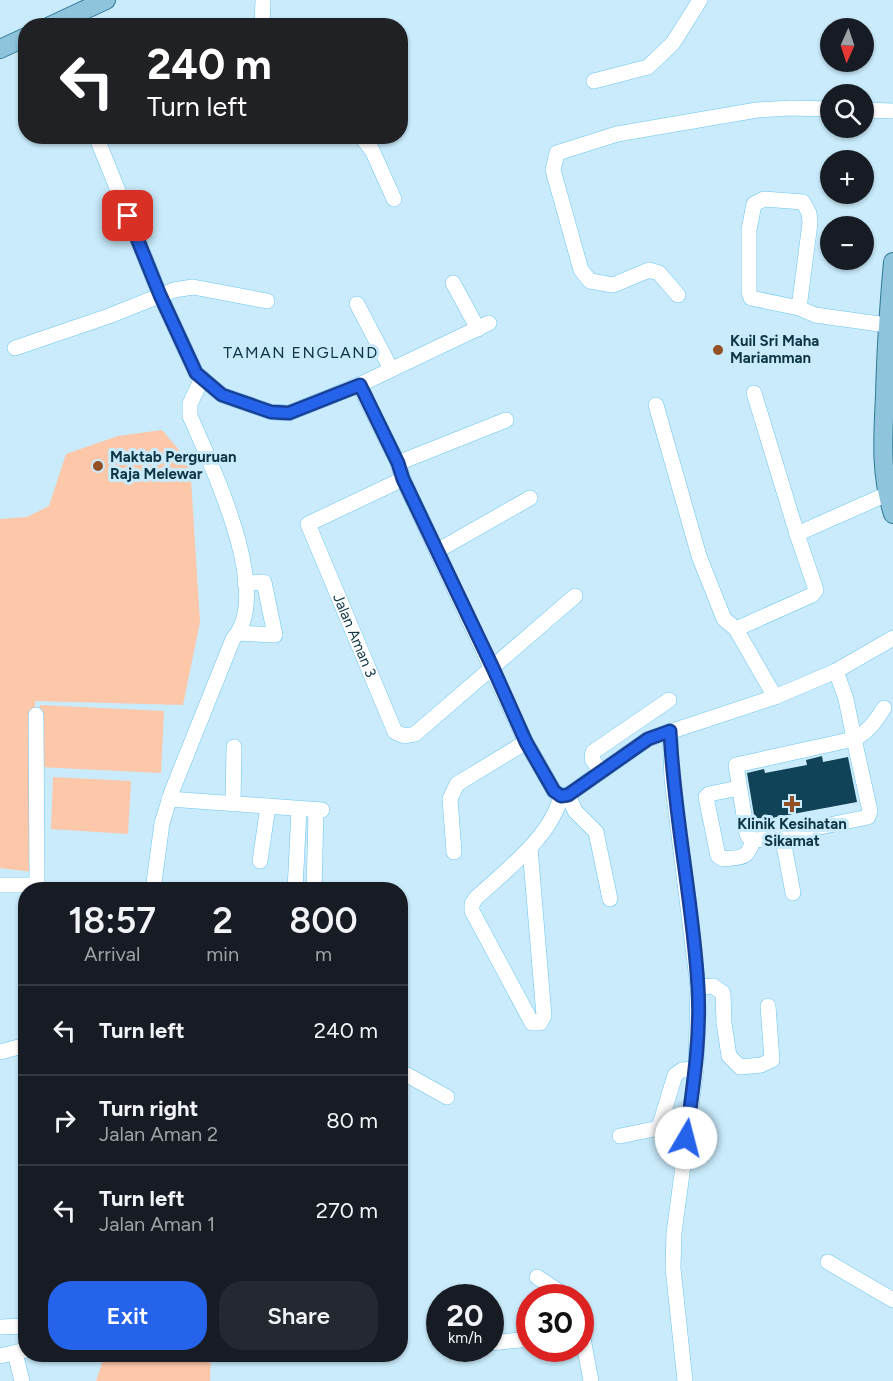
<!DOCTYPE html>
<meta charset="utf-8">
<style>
body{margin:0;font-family:Figtree,sans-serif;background:#242831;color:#f1f3f6;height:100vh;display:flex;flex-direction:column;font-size:22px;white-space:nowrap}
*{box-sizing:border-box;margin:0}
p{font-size:20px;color:#9ea1a6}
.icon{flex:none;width:33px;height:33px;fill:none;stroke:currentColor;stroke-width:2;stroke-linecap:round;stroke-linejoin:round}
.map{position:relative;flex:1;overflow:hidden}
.sheet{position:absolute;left:18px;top:882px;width:390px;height:480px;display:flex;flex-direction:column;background:#171b24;border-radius:24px;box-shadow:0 2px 4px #0004}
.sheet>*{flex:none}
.hud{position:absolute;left:18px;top:18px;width:390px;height:126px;border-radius:24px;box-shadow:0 2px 4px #0004;background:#202124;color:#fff;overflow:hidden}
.needle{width:39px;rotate:183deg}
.fabs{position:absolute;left:820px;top:18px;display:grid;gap:12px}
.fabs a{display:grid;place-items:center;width:54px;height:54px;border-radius:50%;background:#171b24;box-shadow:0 2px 4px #0004;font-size:30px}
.speed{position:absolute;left:426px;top:1284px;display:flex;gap:12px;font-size:30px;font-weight:700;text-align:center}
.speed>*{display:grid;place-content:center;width:78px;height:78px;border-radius:50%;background:#171b24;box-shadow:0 2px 4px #0004;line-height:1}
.speed small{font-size:15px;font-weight:400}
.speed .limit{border:9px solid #d22;background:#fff;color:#111}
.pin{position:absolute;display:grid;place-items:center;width:51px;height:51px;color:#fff;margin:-26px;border-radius:12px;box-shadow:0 3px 9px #0006}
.me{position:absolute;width:66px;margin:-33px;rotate:8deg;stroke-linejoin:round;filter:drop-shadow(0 0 4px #0008)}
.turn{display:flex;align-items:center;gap:21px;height:126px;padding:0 30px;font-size:27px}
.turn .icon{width:78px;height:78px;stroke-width:2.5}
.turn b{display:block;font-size:42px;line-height:51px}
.eta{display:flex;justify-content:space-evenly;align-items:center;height:102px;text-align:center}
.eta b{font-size:36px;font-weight:600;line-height:42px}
.action{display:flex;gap:12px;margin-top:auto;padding:12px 30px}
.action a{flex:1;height:69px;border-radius:24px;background:#2563eb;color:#fff;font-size:24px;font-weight:600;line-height:69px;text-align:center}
.action a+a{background:#242831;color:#f1f3f6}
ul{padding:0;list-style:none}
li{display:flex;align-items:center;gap:18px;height:90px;padding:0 30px;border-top:2px solid #363941}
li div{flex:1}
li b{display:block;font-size:22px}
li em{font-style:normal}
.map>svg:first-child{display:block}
.green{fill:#fdc7aa}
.building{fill:#104357}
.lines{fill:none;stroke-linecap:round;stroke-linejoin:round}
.minor-casing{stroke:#6cc6ee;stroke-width:16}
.major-casing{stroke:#307998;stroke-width:20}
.minor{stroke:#fff;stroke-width:15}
.major{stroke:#8ec4dc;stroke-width:18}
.route-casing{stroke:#184099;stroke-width:15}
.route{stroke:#2563eb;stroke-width:10}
.poi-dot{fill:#944f25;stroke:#c9ebfb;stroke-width:2}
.labels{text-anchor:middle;stroke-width:6;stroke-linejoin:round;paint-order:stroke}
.poi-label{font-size:15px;font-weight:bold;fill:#0e3646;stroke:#c9ebfb;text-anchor:start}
.street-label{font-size:15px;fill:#0e3646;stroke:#c9ebfb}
.neighbourhood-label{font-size:16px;letter-spacing:1.5px;fill:#0e3646;stroke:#c9ebfb}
</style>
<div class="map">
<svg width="893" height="1381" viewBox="0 0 893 1381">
<rect width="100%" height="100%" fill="#c9ebfb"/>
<g class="green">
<path d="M162,430l28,33 10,159 -17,83 -148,-4 2,63 3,-59 124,6 -3,62 -123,-6 3,106 -41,-5v-349l27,-2 22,-11 17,-52 52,-18z"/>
<path d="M53,777l78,4 -3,53 -77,-5z"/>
<path d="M105,1355h106l-1,26h-114z"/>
</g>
<path class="building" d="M822,756l1,6 25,-5 9,45 -102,19 -8,-48 17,-4 1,4 42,-8 -1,-5z"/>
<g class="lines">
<defs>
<g id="minor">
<path d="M262,26l1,-26"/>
<path d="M594,81l54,-14 25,-24 27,-43"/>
<path d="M864,110l29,1"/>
<path d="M96,136l64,159 36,78 26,22 49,17 18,1 70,-28 130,-62"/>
<path d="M361,136l11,14 22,49"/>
<path d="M453,283l25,46"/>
<path d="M678,295l-19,-22 -10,-3 -36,15 -23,-4 -9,-11 -28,-100 4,-17 60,-19 140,-24 33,-2 41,1"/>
<path d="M357,304l34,65"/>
<path d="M799,308l11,-85 -1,-10 -6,-11 -39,-3 -10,5 -5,26v62l2,6 48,10 16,7 72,10"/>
<path d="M15,348l94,-32 65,-26 19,-3 74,14"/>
<path d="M359,385l39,78 5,16 123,263 28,49 7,5"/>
<path d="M754,393l43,141"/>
<path d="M656,405l43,151 25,63 12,10 39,68"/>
<path d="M398,463l108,-43"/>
<path id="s1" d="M403,479l-95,45 87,208 10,4 10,-2 160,-138"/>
<path d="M437,551l93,-53"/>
<path d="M736,629l76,-34 4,-5 -19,-56 90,-40"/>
<path d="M238,633l37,2 -11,-53 -19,1"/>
<path d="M836,671l10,28 8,40c14,-7 21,-17 30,-31"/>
<path d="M670,731l2,48 26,208 -2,82 -22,164 -1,35 12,113"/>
<path d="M854,739l16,72 -2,6 -111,23 -7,-1 -3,-5 -11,-69z"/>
<path d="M601,772l-9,-13 1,-7 76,-52"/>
<path d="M739,788l-30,6 -3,3 12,59 5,3c19,-2 24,1 30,-19"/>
<path d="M568,795l7,16 21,21 14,67"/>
<path d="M561,796l7,-1 80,-56 127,-42 61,-26 57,-33"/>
<path d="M169,799l153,11"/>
<path d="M233,804l1,-57"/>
<path d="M782,835l11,58"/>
<path d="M530,848l14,168 -4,7h-8l-60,-112v-7l4,-6c30,-28 75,-61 85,-102"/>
<path d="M454,852l-4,-53 7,-15 69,-42"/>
<path d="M260,861l8,-55"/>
<path d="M0,885h34l3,-3 -1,-167"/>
<path d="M153,890l9,-67 10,-32 61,-152c41,-45 -22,-174 -43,-223v-12l12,-26"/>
<path d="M295,890l4,-81"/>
<path d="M314,890l2,-80"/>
<path d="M698,987l15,-1 10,7 1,30 5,33 11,11 21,-2 11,-5 -4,-54"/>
<path d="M0,1052l26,-7"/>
<path d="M400,1071l47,26"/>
<path d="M620,1136l39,-8 16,-53 7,-5 14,-1"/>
<path d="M828,1262l65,38"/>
<path d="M537,1277l32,21"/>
<path d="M580,1322l11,59"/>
<path d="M0,1327l26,-1"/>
<path d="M490,1343l40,-4"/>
<path d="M15,1353l7,28"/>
<path d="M0,1356l26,-6"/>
</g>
<g id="major">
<path d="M50,26l56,-26"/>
<path d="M0,49l26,-12"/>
<path d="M893,262c-4,45 -7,89 -8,134 -2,42 -5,76 8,118"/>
</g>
</defs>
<use href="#minor" class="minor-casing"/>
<use href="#major" class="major-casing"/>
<use href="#minor" class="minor"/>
<use href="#major" class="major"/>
</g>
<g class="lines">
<defs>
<path id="route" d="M128,216l32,79 36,78 26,22 49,17 18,1 71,-28 38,78 5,16 90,189 33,74 28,49 7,5 7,-1 80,-56 22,-8c4,86 23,170 28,256 3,50 -5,101 -12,151"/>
</defs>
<use href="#route" class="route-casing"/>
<use href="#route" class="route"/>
</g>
<g class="poi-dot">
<circle cx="718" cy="350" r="6"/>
<circle cx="98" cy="466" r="6"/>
<path d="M789 795h6v6h6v6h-6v6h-6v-6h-6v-6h6z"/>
</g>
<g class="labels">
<g class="poi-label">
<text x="730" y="346">Kuil Sri Maha<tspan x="730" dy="17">Mariamman</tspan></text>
<text x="110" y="462">Maktab Perguruan<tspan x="110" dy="17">Raja Melewar</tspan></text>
<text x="792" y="829" text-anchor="middle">Klinik Kesihatan<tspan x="792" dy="17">Sikamat</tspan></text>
</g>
<g class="street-label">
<text dy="5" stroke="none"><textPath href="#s1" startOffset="226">Jalan Aman 3</textPath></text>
</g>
<g class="neighbourhood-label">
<text x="301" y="358">TAMAN ENGLAND</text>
</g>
</g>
</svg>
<div class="fabs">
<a><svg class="needle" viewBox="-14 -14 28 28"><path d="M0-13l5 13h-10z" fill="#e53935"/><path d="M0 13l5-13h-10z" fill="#9ea1a6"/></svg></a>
<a><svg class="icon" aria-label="search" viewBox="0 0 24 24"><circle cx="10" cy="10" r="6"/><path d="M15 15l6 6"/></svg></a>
<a>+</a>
<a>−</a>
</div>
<div class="speed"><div>20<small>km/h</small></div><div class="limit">30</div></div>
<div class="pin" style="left:128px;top:216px;background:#d93025"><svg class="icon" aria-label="arrive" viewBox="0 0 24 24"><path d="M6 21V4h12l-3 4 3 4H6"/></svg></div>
<svg class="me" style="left:686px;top:1138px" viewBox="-20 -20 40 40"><circle r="19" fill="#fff"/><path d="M0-13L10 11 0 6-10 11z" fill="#2563eb"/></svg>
<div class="hud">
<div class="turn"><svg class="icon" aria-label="left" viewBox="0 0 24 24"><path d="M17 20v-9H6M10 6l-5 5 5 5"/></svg><div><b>240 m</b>Turn left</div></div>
</div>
<section class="sheet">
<div class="eta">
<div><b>18:57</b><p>Arrival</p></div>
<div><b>2</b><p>min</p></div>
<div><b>800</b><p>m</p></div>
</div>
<ul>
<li><svg class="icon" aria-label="left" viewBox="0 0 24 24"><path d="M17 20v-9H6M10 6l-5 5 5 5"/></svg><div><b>Turn left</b></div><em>240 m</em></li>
<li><svg class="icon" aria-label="right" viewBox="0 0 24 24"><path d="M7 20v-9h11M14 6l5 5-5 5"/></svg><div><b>Turn right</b><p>Jalan Aman 2</p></div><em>80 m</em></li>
<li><svg class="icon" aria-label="left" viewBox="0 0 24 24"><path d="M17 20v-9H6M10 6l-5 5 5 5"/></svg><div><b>Turn left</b><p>Jalan Aman 1</p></div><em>270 m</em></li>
</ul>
<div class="action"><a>Exit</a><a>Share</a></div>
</section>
</div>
